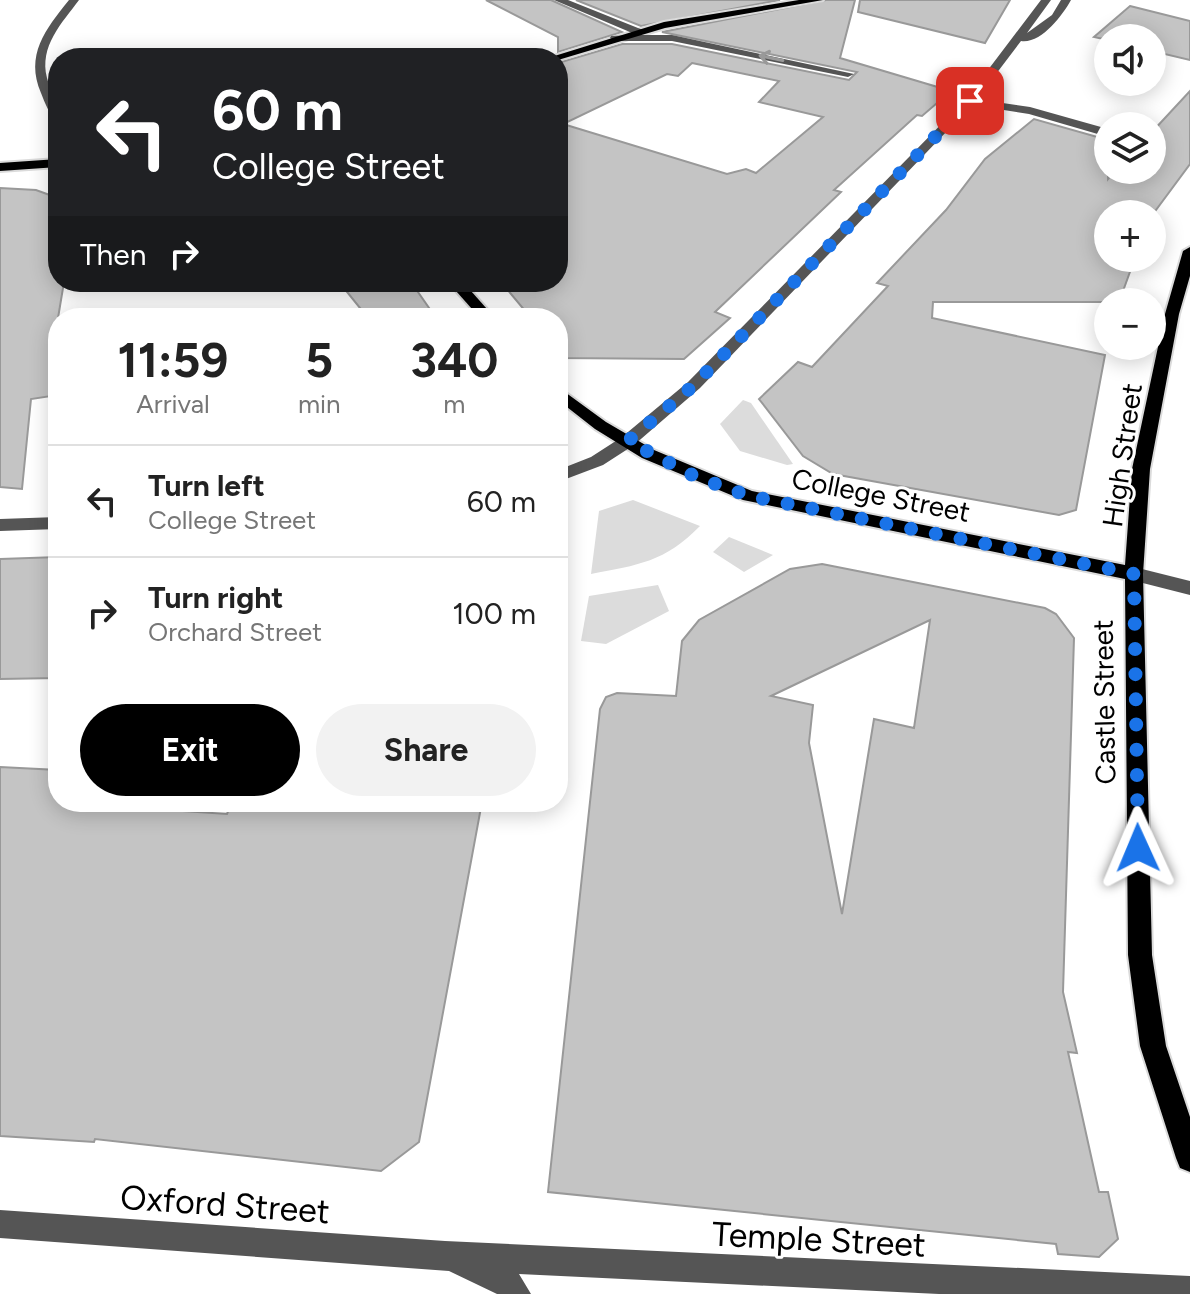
<!DOCTYPE html>
<meta charset="utf-8">
<style>
body{margin:0;font-family:Figtree,sans-serif;background:#f2f2f2;color:#222;height:100vh;display:flex;flex-direction:column;font-size:30px;white-space:nowrap}
*{box-sizing:border-box;margin:0}
p{font-size:26px;color:#767676}
.icon{flex:none;width:44px;height:44px;fill:none;stroke:currentColor;stroke-width:2;stroke-linecap:round;stroke-linejoin:round}
.map{position:relative;flex:1;overflow:hidden}
.drawer{position:absolute;left:48px;top:308px;width:520px;height:504px;display:flex;flex-direction:column;background:#fff;border-radius:32px;box-shadow:0 4px 20px #0003}
.drawer>*{flex:none}
.top-card{position:absolute;left:48px;top:48px;width:520px;height:244px;border-radius:32px;box-shadow:0 4px 20px #0003;background:#202124;color:#fff;overflow:hidden}
.buttons{position:absolute;left:1094px;top:24px;display:grid;gap:16px}
.buttons a{display:grid;place-items:center;width:72px;height:72px;border-radius:50%;background:#fff;box-shadow:0 4px 20px #0003;font-size:40px}
.pin{position:absolute;display:grid;place-items:center;width:68px;height:68px;color:#fff;margin:-34px;border-radius:16px;box-shadow:0 4px 12px #0006}
.me{position:absolute;width:88px;margin:-44px;rotate:359deg;stroke-linejoin:round;filter:drop-shadow(0 0 6px #0008)}
.turn{display:flex;align-items:center;gap:28px;height:168px;padding:0 32px;font-size:36px}
.turn .icon{width:104px;height:104px;stroke-width:2.5}
.turn b{display:block;font-size:56px;line-height:68px}
.then{display:flex;align-items:center;height:76px;padding:0 32px;background:#0003;gap:16px;font-size:30px}
.eta{display:flex;justify-content:space-evenly;align-items:center;height:136px;text-align:center}
.eta b{font-size:48px;font-weight:700;line-height:56px}
.action{display:flex;gap:16px;margin-top:auto;padding:16px 32px}
.action a{flex:1;height:92px;border-radius:48px;background:#000;color:#fff;font-size:32px;font-weight:700;line-height:92px;text-align:center}
.action a+a{background:#f2f2f2;color:#222}
ul{padding:0;list-style:none}
li{display:flex;align-items:center;gap:24px;height:112px;padding:0 32px;border-top:2px solid #e0e0e0}
li div{flex:1}
li b{display:block;font-size:30px}
li em{font-style:normal}
.map>svg:first-child{display:block}
.green{fill:#dcdcdc}
.building{fill:#c4c4c4;stroke:#999;stroke-width:2;fill-rule:evenodd}
.lines{fill:none;stroke-linecap:round;stroke-linejoin:round}
.major-casing{stroke:#dbdbdb;stroke-width:4}
.minor{fill:#555;fill-rule:evenodd}
.major{fill:#000;fill-rule:evenodd}
.oneway{stroke:#999}
.route{stroke:#1a73e8;stroke-width:14;stroke-dasharray:0 25.2}
.labels{text-anchor:middle;stroke-width:6;stroke-linejoin:round;paint-order:stroke}
.street-label{font-size:28px;fill:#000;stroke:#fff}
.near-street-label{font-size:34px;fill:#000;stroke:#fff}
</style>
<div class="map">
<svg width="1190" height="1294" viewBox="0 0 1190 1294">
<rect width="100%" height="100%" fill="#fff"/>
<g class="green">
<path d="M743,400l8,3 42,61 -6,1 -47,-14 -20,-27z"/>
<path d="M633,500l67,26c-35,36 -62,39 -109,48l8,-63z"/>
<path d="M729,537l44,18 -29,17 -31,-20z"/>
<path d="M658,585l11,26 -63,33 -25,-3 8,-45z"/>
</g>
<g class="building">
<path d="M486,0h65l71,32 -64,20v-15z"/>
<path d="M576,0h204l-139,26z"/>
<path d="M826,0h29l-15,58 111,33 -29,25 -5,-1 -83,75 7,2 -126,120 15,6 -46,41 -126,-1v-40h-27l-30,-36h57v-219l64,-19h50l177,36 8,-8 -195,-40zM692,63l87,18 -20,21 64,15 -67,56 -10,-4 -19,5 -164,-50 104,-50 11,2z"/>
<path d="M860,0h150l-25,43 -127,-31z"/>
<path d="M1130,6l60,15v39l-38,-9v-13l-44,2 -14,-3z"/>
<path d="M1190,91v73l-37,50h-45v44h27l-16,44h-186l-1,16 173,37 -29,155 -17,5 -226,-41 -30,-18 -44,-57 39,-37 14,5 76,-81 -11,-3 69,-73 39,-51 49,-40 74,21v39l8,-9h36v-38z"/>
<path d="M0,188l36,2 22,8v84h6l-6,36v77l-27,4 -9,90 -22,-2z"/>
<path d="M339,282h72l25,36h-68z"/>
<path d="M58,557v121l-58,1v-120z"/>
<path d="M822,564l223,44 11,6 18,24 -11,354 14,61 -9,-1 31,140h9l10,47 -19,18 -41,-3 -2,-10 -508,-52 52,-483 6,-12 11,-4 59,3 6,-55 17,-21 91,-51zM930,620l-16,108 -40,-9 -32,195 -33,-171 4,-38 -42,-9z"/>
<path d="M0,767l58,3v32h83l-2,6 88,6 5,-12h250l-63,340 -38,29 -286,-32 -1,3 -94,-6z"/>
</g>
<g class="lines">
<defs>
<g id="major">
<path d="M799,0h24l-158,28 -107,32 -10,-2 116,-36z"/>
<path d="M58,159v8l-58,4v-8z"/>
<path d="M1190,247v29l-11,38 -29,155 -7,105 9,381 14,91 24,71v55l-10,-4 -4,-10 -36,-112 -12,-91 -3,-376 -382,-79 -101,-42 -47,-29 -37,-29v-13l48,35 48,28 98,41 373,74 7,-96 33,-155 18,-63z"/>
<path d="M448,282h15l32,36h-15z"/>
</g>
</defs>
<use href="#major" class="major-casing"/>
<g class="minor">
<path d="M69,0h10c-17,23 -40,46 -32,78 4,15 11,25 11,42 -9,-5 -13,-17 -17,-27 -16,-38 4,-63 28,-93z"/>
<path d="M554,0h14l75,30 -2,5h31l182,39 -6,3 -176,-36h-57l-5,-3 1,-2 26,-1z"/>
<path d="M1041,0h10l-24,33 25,-18 9,-15h10c-9,16 -30,44 -50,41l-47,62 -274,285 -66,57 -31,20 -45,17v-12l33,-13 31,-20 66,-55 278,-283z"/>
<path d="M989,101l41,6 78,22v8l-79,-23 -44,-7v-4z"/>
<path d="M58,517v12l-58,2v-12z"/>
<path d="M1134,567l56,14v14l-63,-16 -2,-5z"/>
<path d="M0,1210l445,31 745,35v18h-251l-420,-20 12,20h-34l-48,-23 -449,-33z"/>
</g>
<use href="#major" class="major"/>
</g>
<defs><path id="oneway-shaft" d="M-6 0H5M1.5-3L5.5 0L1.5 3" fill="none" stroke-width="1.6" stroke-linecap="round" stroke-linejoin="round" transform="scale(2)"/></defs>
<use class="oneway" href="#oneway-shaft" transform="translate(771 58) rotate(-168)"/>
<g class="lines">
<path class="route" d="M970,101l-276,284 -66,56 68,36 53,19 385,78 4,274"/>
</g>
<g class="labels">
<g class="street-label">
<text transform="translate(1122 455) rotate(-82)" y="10">High Street</text>
<text transform="translate(881 495) rotate(11)" y="10">College Street</text>
<text transform="translate(1104 702) rotate(-91)" y="10">Castle Street</text>
</g>
<g class="near-street-label">
<text transform="translate(225 1204) rotate(4)" y="12">Oxford Street</text>
<text transform="translate(819 1239) rotate(3)" y="12">Temple Street</text>
</g>
</g>
</svg>
<div class="buttons">
<a><svg class="icon" aria-label="sound" viewBox="0 0 24 24"><path d="M4 9h4l5-4v14l-5-4H4zM17 9q2 3 0 6"/></svg></a>
<a><svg class="icon" aria-label="layers" viewBox="0 0 24 24"><path d="M12 4l9 5-9 5-9-5zM3 14l9 5 9-5"/></svg></a>
<a>+</a>
<a>−</a>
</div>
<div class="pin" style="left:970px;top:101px;background:#d93025"><svg class="icon" aria-label="arrive" viewBox="0 0 24 24"><path d="M6 21V4h12l-3 4 3 4H6"/></svg></div>
<svg class="me" style="left:1138px;top:848px" viewBox="-20 -20 40 40"><path d="M0-17L14 15 0 8-14 15z" fill="#1a73e8" stroke="#fff" stroke-width="4"/></svg>
<div class="top-card">
<div class="turn"><svg class="icon" aria-label="left" viewBox="0 0 24 24"><path d="M17 20v-9H6M10 6l-5 5 5 5"/></svg><div><b>60 m</b>College Street</div></div>
<div class="then">Then<svg class="icon" aria-label="right" viewBox="0 0 24 24"><path d="M7 20v-9h11M14 6l5 5-5 5"/></svg></div>
</div>
<section class="drawer">
<div class="eta">
<div><b>11:59</b><p>Arrival</p></div>
<div><b>5</b><p>min</p></div>
<div><b>340</b><p>m</p></div>
</div>
<ul>
<li><svg class="icon" aria-label="left" viewBox="0 0 24 24"><path d="M17 20v-9H6M10 6l-5 5 5 5"/></svg><div><b>Turn left</b><p>College Street</p></div><em>60 m</em></li>
<li><svg class="icon" aria-label="right" viewBox="0 0 24 24"><path d="M7 20v-9h11M14 6l5 5-5 5"/></svg><div><b>Turn right</b><p>Orchard Street</p></div><em>100 m</em></li>
</ul>
<div class="action"><a>Exit</a><a>Share</a></div>
</section>
</div>
